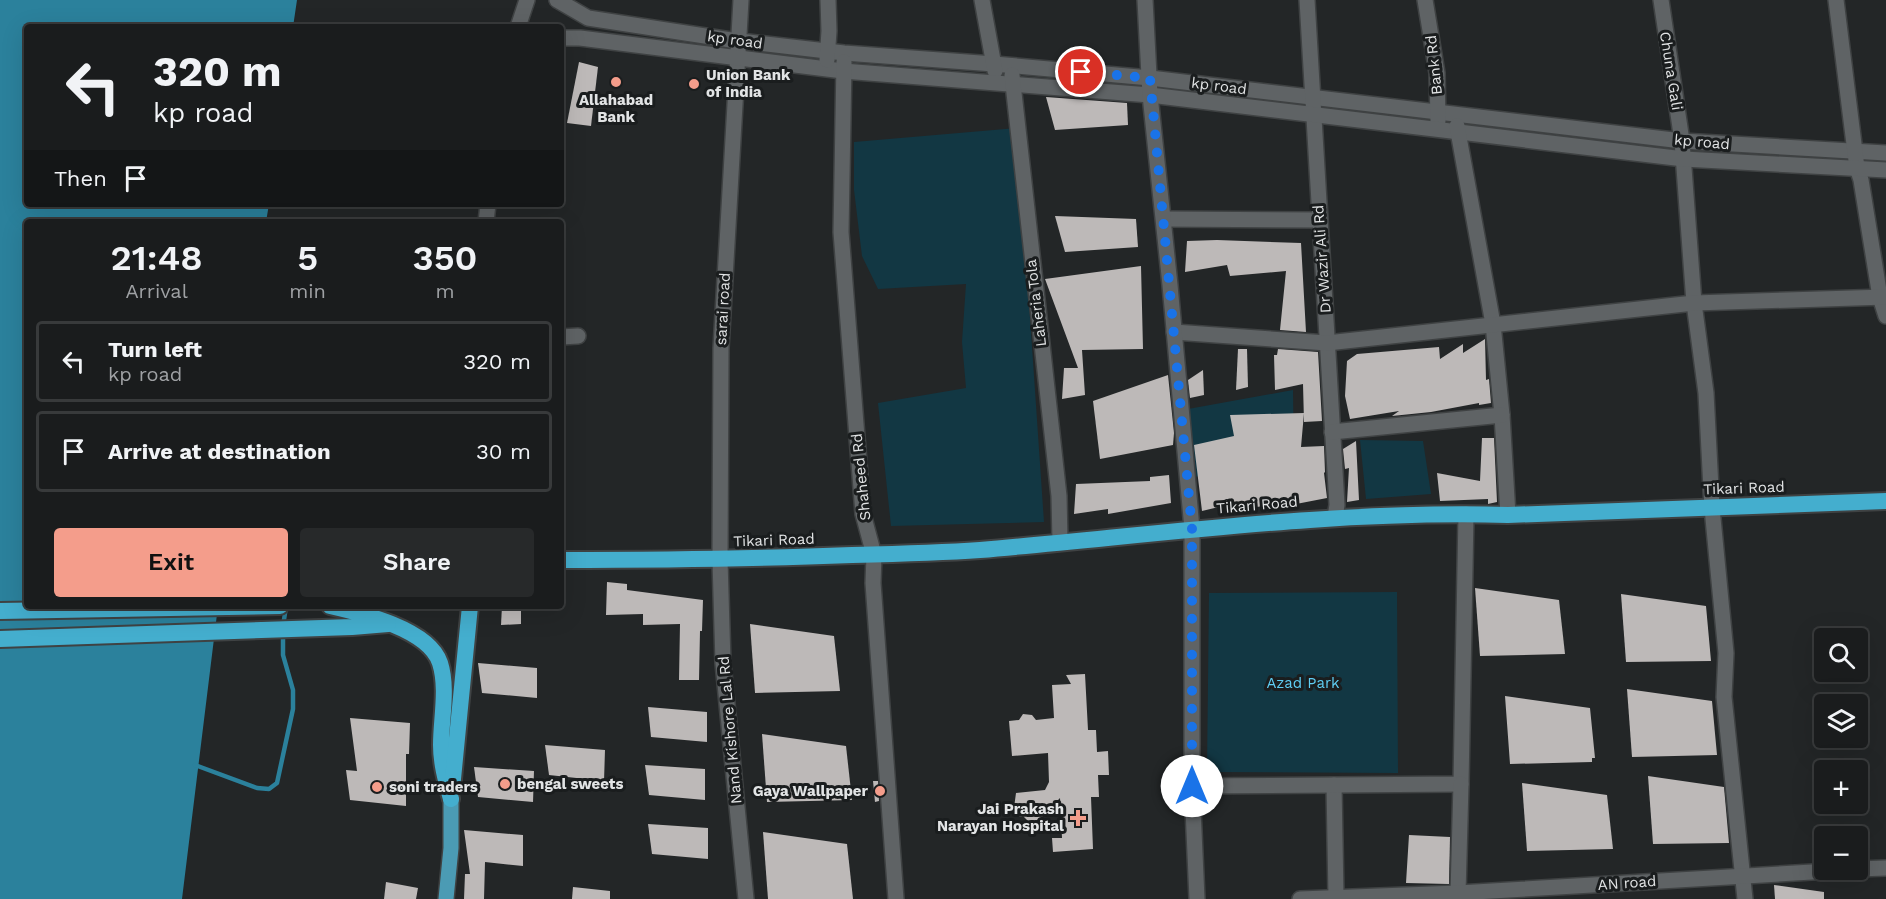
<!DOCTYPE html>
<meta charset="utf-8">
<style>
body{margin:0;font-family:"Work Sans",sans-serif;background:#27292a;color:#f1f3f6;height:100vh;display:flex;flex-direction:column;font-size:22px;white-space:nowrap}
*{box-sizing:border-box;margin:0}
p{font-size:20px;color:#9fa1a4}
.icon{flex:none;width:33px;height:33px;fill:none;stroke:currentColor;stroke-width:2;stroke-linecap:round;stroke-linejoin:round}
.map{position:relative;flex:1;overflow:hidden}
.panel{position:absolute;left:24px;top:219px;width:540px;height:390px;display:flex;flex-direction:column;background:#1a1c1d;border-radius:6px;box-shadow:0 6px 24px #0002,0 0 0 2px #383a3b}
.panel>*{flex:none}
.top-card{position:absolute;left:24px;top:24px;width:540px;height:183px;border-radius:6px;box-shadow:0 6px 24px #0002,0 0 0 2px #383a3b;background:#1a1c1d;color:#f1f3f6;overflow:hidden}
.tools{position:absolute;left:1814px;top:628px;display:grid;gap:12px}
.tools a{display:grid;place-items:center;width:54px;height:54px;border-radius:6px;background:#1a1c1d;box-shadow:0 6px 24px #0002,0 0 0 2px #383a3b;font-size:30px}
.pin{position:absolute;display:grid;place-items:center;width:51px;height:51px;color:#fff;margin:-26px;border:3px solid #fff;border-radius:50%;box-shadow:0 2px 6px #0007}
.me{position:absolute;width:66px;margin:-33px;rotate:0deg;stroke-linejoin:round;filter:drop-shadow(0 0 4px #0008)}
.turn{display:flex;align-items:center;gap:21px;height:126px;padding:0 30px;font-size:27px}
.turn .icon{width:78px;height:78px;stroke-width:2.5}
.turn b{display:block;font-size:42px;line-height:51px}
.then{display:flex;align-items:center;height:57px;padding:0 30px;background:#0003;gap:12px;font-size:22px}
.eta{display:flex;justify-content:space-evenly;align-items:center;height:102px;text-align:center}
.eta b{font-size:36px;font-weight:600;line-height:42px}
.button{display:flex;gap:12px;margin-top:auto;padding:12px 30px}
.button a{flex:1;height:69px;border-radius:6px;background:#f49d8b;color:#111;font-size:24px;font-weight:600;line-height:69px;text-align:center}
.button a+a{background:#27292a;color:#f1f3f6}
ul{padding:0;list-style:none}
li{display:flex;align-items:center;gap:18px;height:81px;margin:0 12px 9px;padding:0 18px;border:3px solid #383a3b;border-radius:6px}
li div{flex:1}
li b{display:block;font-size:22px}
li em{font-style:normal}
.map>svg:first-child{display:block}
.green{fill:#123743}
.water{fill:#2b819c}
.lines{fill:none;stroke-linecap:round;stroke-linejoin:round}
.stream{stroke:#2b819c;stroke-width:4.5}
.building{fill:#bdb9b8}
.minor-casing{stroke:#3f4243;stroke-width:18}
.tertiary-casing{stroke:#3f4243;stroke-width:18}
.primary-casing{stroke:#3f4243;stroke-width:18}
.trunk-casing{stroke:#3f4243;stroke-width:20}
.minor{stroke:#5f6365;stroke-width:15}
.tertiary{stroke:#5f6365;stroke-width:15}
.primary{stroke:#4b9bb4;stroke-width:15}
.trunk{stroke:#44aece;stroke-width:16}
.route{stroke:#1a73e8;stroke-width:10;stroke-dasharray:0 18}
.poi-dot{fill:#f49d8b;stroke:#1a1d1e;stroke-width:2}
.labels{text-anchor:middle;stroke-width:6;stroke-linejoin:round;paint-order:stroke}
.street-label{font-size:15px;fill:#e2e4e5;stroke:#1a1d1e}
.poi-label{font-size:15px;font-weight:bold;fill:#e2e4e5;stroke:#1a1d1e;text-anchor:start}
.park-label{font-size:15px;fill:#5fcef4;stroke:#1a1d1e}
</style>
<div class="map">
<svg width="1886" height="899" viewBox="0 0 1886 899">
<rect width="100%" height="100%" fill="#232627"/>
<g class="green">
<path d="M1017,128l27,394 -153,4 -13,-123 88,-15 -4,-46 4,-58 -88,5 -16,-33 -8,-66v-48z"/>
<path d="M1293,390l1,76 -101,11 -5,-68z"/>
<path d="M1360,440l63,1 8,53 -65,5z"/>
<path d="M1397,592l1,181 -191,-1 2,-179z"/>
</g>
<path class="water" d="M0,0h297l-4,27h-266v177h242l-3,18h-239v384h191l-36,293h-182z"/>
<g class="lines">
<g class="stream">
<path d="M283,626l3,-19"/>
<path d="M195,765l62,23 12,1 8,-6 16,-74v-19l-10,-35v-21"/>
</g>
</g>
<g class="building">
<path d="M579,62l19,5 -7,59 -24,-3z"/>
<path d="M1046,97l81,6 1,22 -73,5z"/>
<path d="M1055,216l81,3 2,28 -73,5z"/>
<path d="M1217,240l84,3 5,89 -26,-2 6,-59 -56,5 -3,-11 -42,7 2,-31z"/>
<path d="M1141,266l2,83 -61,1 3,45 -23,4 2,-31h14l-33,-89z"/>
<path d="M1485,339l1,41 3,-1 2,24 -12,2v-2l-48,9 -39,4 7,-5 -49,8 -5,-23 2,-35 10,-7 82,-7 1,12 23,-15v9z"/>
<path d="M1238,349h9l1,38 -12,3z"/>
<path d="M1278,349l40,3 4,69 -18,1 -1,-38 -28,6 -1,-35h3z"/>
<path d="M1203,370l1,25 -14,3 -2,-18z"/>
<path d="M1168,375l6,58 -1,12 -73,14 -7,-58z"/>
<path d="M1304,413l-3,34 23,-1 1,26 -1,1 3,25 -36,7v-4l-34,6v-4l-31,5 1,-3 -25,6 -8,-66 40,-9 -4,-21z"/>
<path d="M1482,438h12l3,64 -9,2v-5l-48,2 -3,-28 43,8z"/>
<path d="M1356,441l3,59 -12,2 2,-34 -4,1 -2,-20z"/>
<path d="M1169,475l2,28 -63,11v-5l-34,5 2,-30 74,-3v-4z"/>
<path d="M607,582l20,2v6l76,10 -1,31h-2l-1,49h-20l1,-56 -37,1v-11l-37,1z"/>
<path d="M1475,588l84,12 6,54 -85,2z"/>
<path d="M1621,594l85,12 5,55 -85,1z"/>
<path d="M502,606h19v18l-20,1z"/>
<path d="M750,624l84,12 6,55 -85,2z"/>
<path d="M478,663l59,5v30l-55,-5z"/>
<path d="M1085,674l3,56h8l1,22 11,-1 1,24h-11l1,22h-8l2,52 -40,3 -1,-14h10l-2,-40 -21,22 -11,1 -4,-4 -11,-2 3,-22 29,-3 4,-8 -1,-29 -36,3 -3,-35 10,-1 4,-6 9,1 4,5 18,-2 -2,-33 19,-1 -5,-9z"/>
<path d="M1627,689l85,12 5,54 -85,2z"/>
<path d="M1505,696l85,12 5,50h-3v4l-82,2z"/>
<path d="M648,707l59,5v30l-56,-5z"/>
<path d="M350,718l60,5 -1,31h-3v52l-56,-6 -4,-30 11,1z"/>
<path d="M762,734l84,12 6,54 -85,2z"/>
<path d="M545,745l60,5 -1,31 -55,-6z"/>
<path d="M645,765l60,4v31l-56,-5z"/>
<path d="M474,767l60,4 -1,31 -55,-5z"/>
<path d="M1648,776l76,11 5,56 -76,1z"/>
<path d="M873,781h5l1,20 -4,1z"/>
<path d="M1522,783l85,12 6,54 -86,2z"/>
<path d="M648,824l60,4v31l-56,-5z"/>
<path d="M464,830l59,5v31l-38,-4 -1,37h-20l1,-25h5z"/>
<path d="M763,832l84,12 6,55h-85z"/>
<path d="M1409,835l41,2 -1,47 -43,-1z"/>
<path d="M386,882l32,6 -2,11h-32z"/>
<path d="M1774,885l50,7v7h-49z"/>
<path d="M573,887l37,4v8h-38z"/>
</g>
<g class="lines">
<defs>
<g id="minor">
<path d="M557,0l31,18 143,22 113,13 150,11 156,14 532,63 204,12"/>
<path d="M741,0l-20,348 -1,212 3,103 23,236"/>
<path d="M982,0l13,71"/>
<path d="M1307,0l30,505 -2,12"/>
<path d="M1425,0l12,73 1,48"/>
<path d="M1661,0l21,141 12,162 12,90 6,115 14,145 -2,44 21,202"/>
<path d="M1836,0l21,168 4,12 19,117 6,19"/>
<path d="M518,27l9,-27"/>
<path d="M561,38h19l263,33 307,24 534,64 202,11"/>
<path d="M827,60l2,-29 -1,-31"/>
<path d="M844,62l-3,170 22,282 11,41 -1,28 23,316"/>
<path d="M1012,75l47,421 1,45"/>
<path d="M1457,126l36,198 9,91 6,100"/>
<path d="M1164,219l155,1"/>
<path d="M486,222l2,-18"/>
<path d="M1174,332l153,11 367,-40 192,-6"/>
<path d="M561,337l17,-1"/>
<path d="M1332,432l170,-17"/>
<path d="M1334,785l2,112"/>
<path d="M1192,786l269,-2 5,-270"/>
<path d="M1857,869l29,-1"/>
<path d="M1458,893l3,-109"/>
<path d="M1300,899l158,-6 388,-23"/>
</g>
<path id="tertiary" d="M1145,0l5,95 20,190 22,244v257l5,113"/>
<path id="primary" d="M446,899l5,-51v-49"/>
<g id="trunk">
<path d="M561,560c97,0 194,-1 291,-5 43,-1 86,-2 128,-5 176,-15 351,-40 528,-35l378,-14"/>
<path d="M330,606c31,7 99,23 110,57 8,25 1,56 1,82 0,19 5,36 10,54"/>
<path d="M0,611l280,-5"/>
<path d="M0,639l352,-12 36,-3"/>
<path d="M452,789l18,-183"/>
</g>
</defs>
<use href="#minor" class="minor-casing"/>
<use href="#tertiary" class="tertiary-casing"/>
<use href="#primary" class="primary-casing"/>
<use href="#trunk" class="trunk-casing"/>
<use href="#minor" class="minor"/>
<use href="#tertiary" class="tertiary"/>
<use href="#primary" class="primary"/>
<use href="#trunk" class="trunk"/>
</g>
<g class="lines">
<path class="route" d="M1081,72l69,6 42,451v257"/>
</g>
<g class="poi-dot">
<circle cx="616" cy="82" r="6"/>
<circle cx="694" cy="84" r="6"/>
<circle cx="505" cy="784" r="6"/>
<circle cx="377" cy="787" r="6"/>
<circle cx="880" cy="791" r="6"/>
<path d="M1075 809h6v6h6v6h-6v6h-6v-6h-6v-6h6z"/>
</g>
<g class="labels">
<g class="street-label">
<text transform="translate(735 40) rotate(8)" y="5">kp road</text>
<text transform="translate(1434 65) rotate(-96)" y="5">Bank Rd</text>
<text transform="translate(1671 71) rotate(81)" y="5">Chuna Gali</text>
<text transform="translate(1219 86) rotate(7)" y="5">kp road</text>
<text transform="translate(1702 142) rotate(5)" y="5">kp road</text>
<text transform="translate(1322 259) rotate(-94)" y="5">Dr Wazir Ali Rd</text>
<text transform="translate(1036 303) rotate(-97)" y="5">Laheria Tola</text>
<text transform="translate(723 309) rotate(-87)" y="5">sarai road</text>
<text transform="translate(861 477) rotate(-96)" y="5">Shaheed Rd</text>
<text transform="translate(1744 488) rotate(-2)" y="5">Tikari Road</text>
<text transform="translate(1257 505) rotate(-5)" y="5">Tikari Road</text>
<text transform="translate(774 540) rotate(-2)" y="5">Tikari Road</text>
<text transform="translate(730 730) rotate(-95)" y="5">Nand Kishore Lal Rd</text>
<text transform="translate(1627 883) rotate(-4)" y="5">AN road</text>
</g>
<g class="poi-label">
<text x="706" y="80">Union Bank<tspan x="706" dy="17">of India</tspan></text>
<text x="616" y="105" text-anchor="middle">Allahabad<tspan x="616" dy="17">Bank</tspan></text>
<text x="517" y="789">bengal sweets</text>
<text x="389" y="792">soni traders</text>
<text x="868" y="796" text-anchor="end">Gaya Wallpaper</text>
<text x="1064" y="814" text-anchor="end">Jai Prakash<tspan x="1064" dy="17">Narayan Hospital</tspan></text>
</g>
<g class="park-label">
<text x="1303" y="688">Azad Park</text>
</g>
</g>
</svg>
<div class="tools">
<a><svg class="icon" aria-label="search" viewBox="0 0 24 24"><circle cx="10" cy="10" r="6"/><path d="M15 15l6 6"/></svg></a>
<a><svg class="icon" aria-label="layers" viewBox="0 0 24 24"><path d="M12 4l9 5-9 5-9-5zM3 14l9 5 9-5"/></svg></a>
<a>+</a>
<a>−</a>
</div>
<div class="pin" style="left:1081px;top:72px;background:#d93025"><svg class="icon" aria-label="arrive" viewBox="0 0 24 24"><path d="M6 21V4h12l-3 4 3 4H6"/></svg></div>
<svg class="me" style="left:1192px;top:786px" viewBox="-20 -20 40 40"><circle r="19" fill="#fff"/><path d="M0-13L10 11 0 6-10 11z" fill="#1a73e8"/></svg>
<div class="top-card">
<div class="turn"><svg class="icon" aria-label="left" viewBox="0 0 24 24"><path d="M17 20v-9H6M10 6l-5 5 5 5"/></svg><div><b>320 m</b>kp road</div></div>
<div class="then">Then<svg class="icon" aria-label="arrive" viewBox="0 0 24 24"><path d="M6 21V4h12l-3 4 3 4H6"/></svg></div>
</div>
<section class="panel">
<div class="eta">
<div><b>21:48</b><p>Arrival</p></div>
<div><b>5</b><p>min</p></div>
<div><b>350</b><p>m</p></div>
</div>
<ul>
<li><svg class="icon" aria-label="left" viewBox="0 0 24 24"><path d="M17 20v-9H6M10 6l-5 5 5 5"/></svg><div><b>Turn left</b><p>kp road</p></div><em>320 m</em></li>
<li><svg class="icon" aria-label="arrive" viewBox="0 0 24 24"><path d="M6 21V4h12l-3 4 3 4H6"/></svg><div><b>Arrive at destination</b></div><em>30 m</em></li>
</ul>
<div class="button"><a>Exit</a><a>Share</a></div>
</section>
</div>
